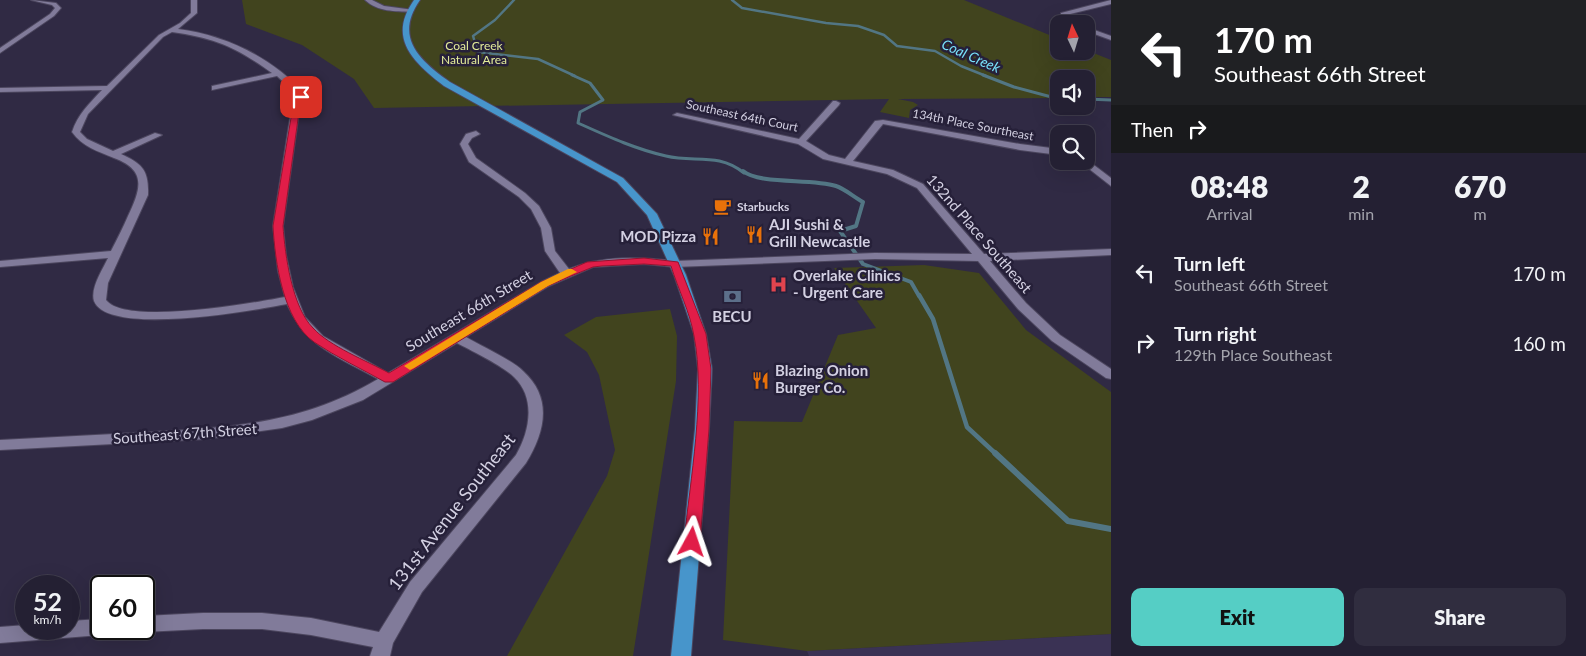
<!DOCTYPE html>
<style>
body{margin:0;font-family:Lato,sans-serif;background:#302d3f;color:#f1f3f6;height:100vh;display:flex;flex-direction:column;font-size:19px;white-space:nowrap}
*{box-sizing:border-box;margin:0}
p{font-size:16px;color:#a3a3ac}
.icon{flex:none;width:28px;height:28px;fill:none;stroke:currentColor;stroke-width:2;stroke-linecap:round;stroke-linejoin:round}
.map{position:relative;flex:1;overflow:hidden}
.drawer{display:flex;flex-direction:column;background:#242033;width:475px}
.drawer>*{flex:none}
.top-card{background:#202124;color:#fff;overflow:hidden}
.needle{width:32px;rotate:356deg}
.tools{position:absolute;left:1050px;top:15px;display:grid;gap:10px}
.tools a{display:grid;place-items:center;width:45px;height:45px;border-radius:10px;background:#242033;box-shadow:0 5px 20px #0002,0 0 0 1px #413e4e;font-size:25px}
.speed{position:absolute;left:15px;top:575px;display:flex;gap:10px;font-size:25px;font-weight:700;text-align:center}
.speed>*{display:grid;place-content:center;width:65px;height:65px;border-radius:50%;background:#242033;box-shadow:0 5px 20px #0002,0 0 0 1px #413e4e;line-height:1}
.speed small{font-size:12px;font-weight:400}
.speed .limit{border:2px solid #111;border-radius:8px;background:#fff;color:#111}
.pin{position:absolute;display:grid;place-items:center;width:42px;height:42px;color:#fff;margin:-21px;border-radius:10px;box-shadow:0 2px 8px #0006}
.me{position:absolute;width:55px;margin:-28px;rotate:5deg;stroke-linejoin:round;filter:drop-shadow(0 0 4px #0008)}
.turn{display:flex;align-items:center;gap:18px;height:105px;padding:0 20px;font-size:22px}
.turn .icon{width:65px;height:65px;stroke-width:2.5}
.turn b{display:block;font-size:35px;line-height:42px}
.then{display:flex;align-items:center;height:48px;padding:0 20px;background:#0003;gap:10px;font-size:19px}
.eta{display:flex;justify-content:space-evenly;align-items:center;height:85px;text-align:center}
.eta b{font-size:30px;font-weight:800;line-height:35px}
.action{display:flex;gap:10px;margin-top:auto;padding:10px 20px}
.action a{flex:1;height:58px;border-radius:10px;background:#55cec5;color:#111;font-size:20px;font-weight:800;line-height:58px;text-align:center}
.action a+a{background:#302d3f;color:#f1f3f6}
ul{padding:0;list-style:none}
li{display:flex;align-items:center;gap:15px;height:70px;padding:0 20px}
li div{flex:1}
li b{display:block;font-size:19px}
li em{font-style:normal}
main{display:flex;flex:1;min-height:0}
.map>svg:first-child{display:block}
.built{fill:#3a3254}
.green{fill:#41441e}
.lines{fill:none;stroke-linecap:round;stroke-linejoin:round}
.stream-far4{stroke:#527684;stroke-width:2.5}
.stream-far3{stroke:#527684;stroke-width:3}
.stream-far2{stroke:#527684;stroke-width:4}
.stream-far1{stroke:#527684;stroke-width:4.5}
.stream{stroke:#527684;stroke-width:6}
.minor-casing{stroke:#4c465e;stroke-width:2}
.tertiary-casing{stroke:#4c465e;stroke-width:2}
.primary-casing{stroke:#4c465e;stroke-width:2}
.minor{fill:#817b9a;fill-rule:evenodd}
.tertiary{fill:#817b9a;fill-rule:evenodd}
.primary{fill:#4795cb;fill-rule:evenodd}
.route{fill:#e11d48;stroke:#92132f}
.slow{fill:#f59e0b}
.labels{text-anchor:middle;stroke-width:5;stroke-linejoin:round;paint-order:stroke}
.far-park-label{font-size:12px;fill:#e3eb99;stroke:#262039}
.far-street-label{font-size:12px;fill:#d3d0e2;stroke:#262039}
.far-poi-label{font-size:12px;font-weight:bold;fill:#d3d0e2;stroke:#262039;text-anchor:start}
.far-water-label{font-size:14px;font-style:italic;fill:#78e1fb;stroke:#262039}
.poi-label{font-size:15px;font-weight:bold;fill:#d3d0e2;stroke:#262039;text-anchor:start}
.street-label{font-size:15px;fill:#d3d0e2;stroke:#262039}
.near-street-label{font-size:18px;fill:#d3d0e2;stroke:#262039}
</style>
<main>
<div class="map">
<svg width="1111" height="656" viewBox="0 0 1111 656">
<rect width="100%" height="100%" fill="#302a44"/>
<path class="built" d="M1111,634v22h-302l-2,-5z"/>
<g class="green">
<path d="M242,0h722l95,39v12l27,-1 25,10v37h-25v-18h-27v19l-161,1 15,3 5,3 -8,5 -1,8 -29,-6 9,-13 -515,9 -20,-29 -52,-34 -56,-21z"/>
<path d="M924,265l55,8 47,57 85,62v242l-304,17 -84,-11 11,-219 68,1 36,-87 38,-7 -42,-60z"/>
<path d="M670,309l7,27 -1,45 -43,275h-126l100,-180 8,-26 -16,-75 -12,-23 -23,-17 32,-18z"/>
</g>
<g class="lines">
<g class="stream-far4">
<path d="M514,0l-19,20 -22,16 5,16 60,7 37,17"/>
<path d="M732,0l10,8 84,15 32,3 26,9 13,11 38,5 26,15 25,10"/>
</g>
<g class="stream-far3">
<path d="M572,75l18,8 13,17 -23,12 -2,11c29,13 57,26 88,33 28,7 52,-4 78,17"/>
<path d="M983,75l31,12 45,12"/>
<path d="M1086,99l25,1"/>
</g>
<path class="stream-far2" d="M743,171c17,14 68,7 93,15 9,3 18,11 27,16l-7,24 -16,5 23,33 48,18 8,14"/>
<path class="stream-far1" d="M919,295l14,24 34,108 29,27"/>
<path class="stream" d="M995,453l73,68 43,8"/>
<defs>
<g id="minor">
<path d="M31,0l25,3 5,5 -7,8 -54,37v-5l50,-34 5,-6 -3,-3z"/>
<path d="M191,0h6v13l-19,16c47,6 93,28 126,64l1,4 -6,15 -16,114 3,29 7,32 12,30 18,19 65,37 153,-91 19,-9 -15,-22 -4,-23 -10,-19 -12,-12 -50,-35 -9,-18 6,-10 10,-3 4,3 -8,4 -4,6 8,14 49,35 14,13 12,22 4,23 14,18c34,-14 70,-12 106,-8l200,-8 97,1 -55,-66 -30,-14 -64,-15 -25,-15 -125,-29 4,-2 122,26 34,-38h3l4,2 -1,2 -33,36 23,14 16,4 30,-38 8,-1 137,24 39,5v6l-39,-5 -137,-26 -30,37 40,9 30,14 61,70 127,-5v6l-121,6 36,42 34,32 51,34v10l-5,-1 -54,-37 -34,-32 -40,-48 -103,-2 -200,8 -31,-3 -51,3 -44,19 -83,51c15,9 46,23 57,34 30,27 22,61 3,92l-104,129 -29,51 -3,13h-20l3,-9 -62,-12 -49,-6h-59l-59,3 -7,-2 7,-1v-13l59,-3h59l49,5 68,14 31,-50 106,-127c14,-24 20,-57 -2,-78 -11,-11 -42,-26 -57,-34l-94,57 -51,20 -30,8 -75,11 -207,11v-10c51,-3 101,-5 152,-8 84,-5 152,-9 226,-53 -39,-22 -71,-31 -91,-75 -31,6 -179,33 -193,-3 -4,-13 9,-32 14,-43l-108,9v-6l111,-10c6,-12 12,-23 17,-35 13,-27 19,-46 -14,-58 -17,-7 -31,-11 -42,-26 6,-18 17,-28 30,-42l-102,2v-4l107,-2 52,-51 21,-12 11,-10zM172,32c44,6 65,16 100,41l-60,13v4l65,-14 19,18 1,3 -6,15 -18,114 5,45 7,26c-32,6 -159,29 -179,3l2,-17 40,-88c1,-24 -5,-31 -27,-41l41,-19 -7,-2 -42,18 -26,-12 -7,-7 8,-18 75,-77z"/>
<path d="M1111,0v4l-45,11 11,9h-8l-8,-6v-5z"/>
<path d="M1086,27l25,9v4l-25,-9z"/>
<path d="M1086,159l25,19v8l-32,-25h7z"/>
<path d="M101,619v10h9l-2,4 -7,2 -101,8v-16l26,-2v4h43v-8z"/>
</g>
<path id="tertiary" d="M365,0h7l12,6 30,4 -3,2c-16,-1 -33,0 -46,-12z"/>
<path id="primary" d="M414,0h6c-26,37 -1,60 30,82l173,96 34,36 29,61 20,59 6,35 -3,60 -18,227h-20l24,-227 3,-60 -4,-35 -20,-59 -27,-60 -30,-33 -173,-96c-31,-24 -57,-48 -30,-86z"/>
</defs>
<use href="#minor" class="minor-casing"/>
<use href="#tertiary" class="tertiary-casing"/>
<use href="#primary" class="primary-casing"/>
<use href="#minor" class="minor"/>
<use href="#tertiary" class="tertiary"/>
<use href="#primary" class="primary"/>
</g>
<path class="route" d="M301,95l3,2 -5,15 -16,114c2,29 9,81 30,102 16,18 54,33 76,45l152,-91 46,-20 57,-4 34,4 28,72 5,35 -2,60 -9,113 -3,5 -5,2 -6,-2 -2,-5c6,-62 22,-146 10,-206 -4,-24 -16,-47 -23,-70l-27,-2 -42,2 -9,1 -22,9 -23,10 -155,96h-8c-23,-13 -49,-25 -71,-40 -31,-22 -39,-80 -41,-116l19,-114 5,-15z"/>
<path class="slow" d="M568,269h4l5,3 -29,14 -134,82 -4,2 -6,-4 137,-84z"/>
<defs>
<symbol id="cafe-bare" viewBox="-9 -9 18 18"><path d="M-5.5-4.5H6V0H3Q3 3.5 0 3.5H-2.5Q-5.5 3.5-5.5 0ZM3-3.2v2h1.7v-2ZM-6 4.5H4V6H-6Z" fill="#e8710a" stroke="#262039" stroke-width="2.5" paint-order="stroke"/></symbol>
<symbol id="restaurant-bare" viewBox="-9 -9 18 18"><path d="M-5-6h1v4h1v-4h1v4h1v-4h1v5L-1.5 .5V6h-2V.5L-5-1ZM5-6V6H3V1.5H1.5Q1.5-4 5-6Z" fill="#e8710a" stroke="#262039" stroke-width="2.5" paint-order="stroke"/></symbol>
<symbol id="hospital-bare" viewBox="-9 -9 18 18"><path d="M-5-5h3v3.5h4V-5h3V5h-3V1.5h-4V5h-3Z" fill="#e0444e" stroke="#262039" stroke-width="2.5" paint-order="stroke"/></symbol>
<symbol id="bank-bare" viewBox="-9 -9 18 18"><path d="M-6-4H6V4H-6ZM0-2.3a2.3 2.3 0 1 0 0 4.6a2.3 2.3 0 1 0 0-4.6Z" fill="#5c6f8a" stroke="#262039" stroke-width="2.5" paint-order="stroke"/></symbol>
</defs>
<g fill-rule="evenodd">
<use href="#cafe-bare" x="710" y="194" width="25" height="25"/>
<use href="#restaurant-bare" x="742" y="222" width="25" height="25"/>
<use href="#restaurant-bare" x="698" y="224" width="25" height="25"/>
<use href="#hospital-bare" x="766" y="272" width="25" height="25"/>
<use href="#bank-bare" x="720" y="284" width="25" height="25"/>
<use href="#restaurant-bare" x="748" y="368" width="25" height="25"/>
</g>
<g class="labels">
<g class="far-park-label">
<text x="474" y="50">Coal Creek<tspan x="474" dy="14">Natural Area</tspan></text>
</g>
<g class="far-street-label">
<text transform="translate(742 116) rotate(12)" y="4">Southeast 64th Court</text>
<text transform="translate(973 125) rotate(11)" y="4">134th Place Sourtheast</text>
</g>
<g class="far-poi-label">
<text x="737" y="211">Starbucks</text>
</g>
<g class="far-water-label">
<text transform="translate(971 56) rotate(24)" y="5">Coal Creek</text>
</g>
<g class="poi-label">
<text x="769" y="230">AJI Sushi &amp;<tspan x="769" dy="17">Grill Newcastle</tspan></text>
<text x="696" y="242" text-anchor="end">MOD Pizza</text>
<text x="793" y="281">Overlake Clinics<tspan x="793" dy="17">- Urgent Care</tspan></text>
<text x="732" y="322" text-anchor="middle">BECU</text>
<text x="775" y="376">Blazing Onion<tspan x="775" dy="17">Burger Co.</tspan></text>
</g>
<g class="street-label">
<text transform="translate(979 234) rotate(49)" y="5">132nd Place Southeast</text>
<text transform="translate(469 311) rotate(-31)" y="5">Southeast 66th Street</text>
<text transform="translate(185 434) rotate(-4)" y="5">Southeast 67th Street</text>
</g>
<g class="near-street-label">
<text transform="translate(452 512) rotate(-52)" y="6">131st Avenue Southeast</text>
</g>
</g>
</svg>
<div class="tools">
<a><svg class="needle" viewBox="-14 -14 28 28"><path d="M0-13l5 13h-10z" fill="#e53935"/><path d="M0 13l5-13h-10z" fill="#a3a3ac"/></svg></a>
<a><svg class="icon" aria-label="sound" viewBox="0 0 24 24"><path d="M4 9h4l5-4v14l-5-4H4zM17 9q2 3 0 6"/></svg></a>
<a><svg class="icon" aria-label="search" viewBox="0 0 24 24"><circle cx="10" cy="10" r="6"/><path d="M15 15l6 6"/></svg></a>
</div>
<div class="speed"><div>52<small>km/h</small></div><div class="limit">60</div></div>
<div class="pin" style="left:301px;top:97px;background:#d93025"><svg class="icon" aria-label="arrive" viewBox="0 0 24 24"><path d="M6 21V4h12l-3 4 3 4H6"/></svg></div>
<svg class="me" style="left:692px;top:542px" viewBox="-20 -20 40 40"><path d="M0-17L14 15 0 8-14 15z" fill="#e11d48" stroke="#fff" stroke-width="4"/></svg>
</div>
<section class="drawer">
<div class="top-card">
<div class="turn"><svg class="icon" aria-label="left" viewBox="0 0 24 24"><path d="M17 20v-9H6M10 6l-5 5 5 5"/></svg><div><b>170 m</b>Southeast 66th Street</div></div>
<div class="then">Then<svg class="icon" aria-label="right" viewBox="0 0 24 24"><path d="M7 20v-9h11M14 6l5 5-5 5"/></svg></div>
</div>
<div class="eta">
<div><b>08:48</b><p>Arrival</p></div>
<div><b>2</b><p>min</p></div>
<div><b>670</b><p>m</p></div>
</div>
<ul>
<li><svg class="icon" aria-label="left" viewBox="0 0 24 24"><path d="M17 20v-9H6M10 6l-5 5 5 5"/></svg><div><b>Turn left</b><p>Southeast 66th Street</p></div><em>170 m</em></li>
<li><svg class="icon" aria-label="right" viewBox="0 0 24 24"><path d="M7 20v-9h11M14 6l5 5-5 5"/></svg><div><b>Turn right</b><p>129th Place Southeast</p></div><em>160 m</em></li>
</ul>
<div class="action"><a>Exit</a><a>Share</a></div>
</section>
</main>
